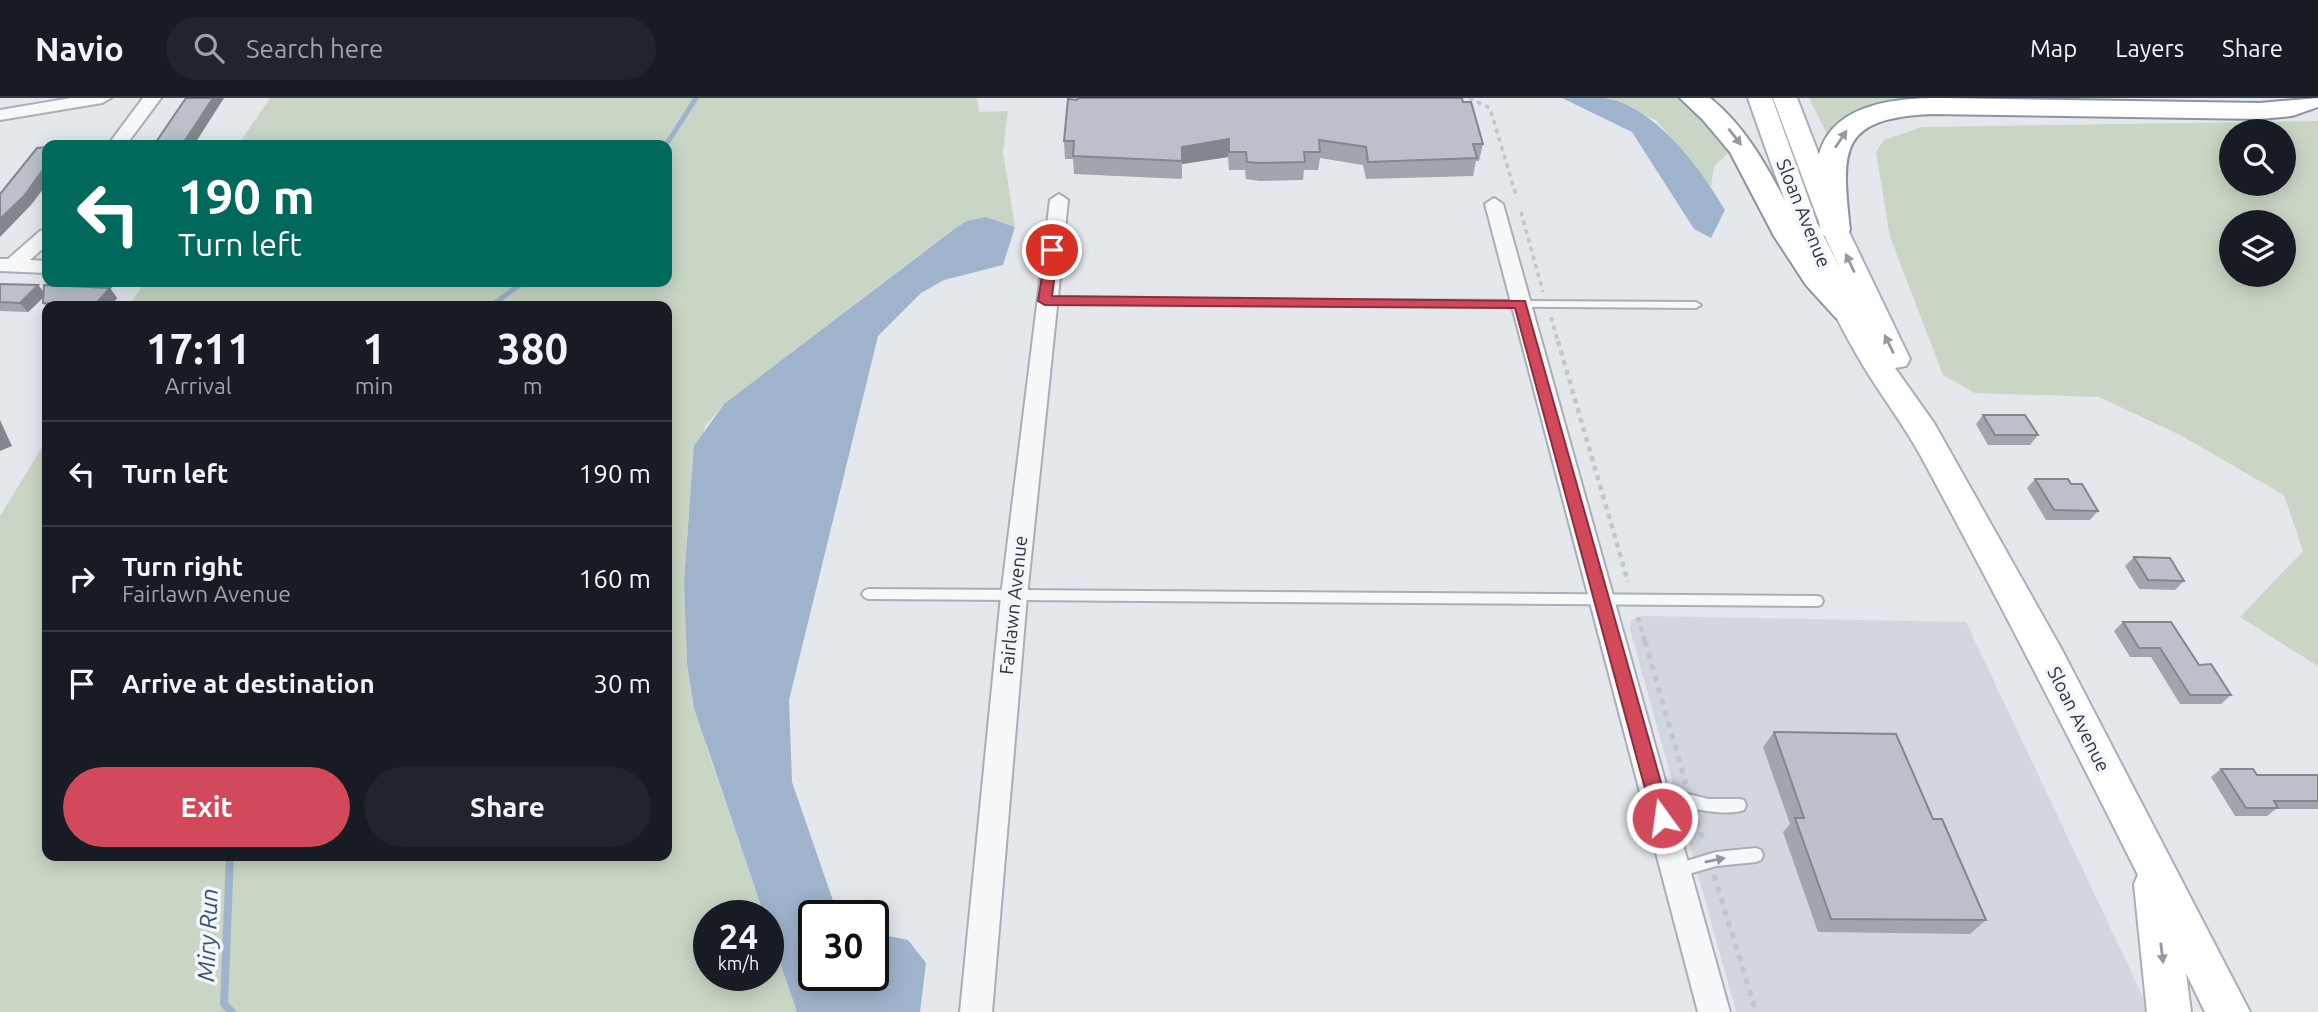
<!DOCTYPE html>
<style>
body{margin:0;font-family:Ubuntu,sans-serif;background:#20242c;color:#f1f3f6;height:100vh;display:flex;flex-direction:column;font-size:26px;white-space:nowrap}
*{box-sizing:border-box;margin:0}
p{font-size:23px;color:#9ea1a6}
.icon{flex:none;width:38px;height:38px;fill:none;stroke:currentColor;stroke-width:2;stroke-linecap:round;stroke-linejoin:round}
.map{position:relative;flex:1;overflow:hidden}
.details{position:absolute;left:42px;top:203px;width:630px;height:560px;display:flex;flex-direction:column;background:#171b24;border-radius:14px;box-shadow:0 4px 18px #0003}
.details>*{flex:none}
.hud{position:absolute;left:42px;top:42px;width:630px;height:147px;border-radius:14px;box-shadow:0 4px 18px #0003;background:#00695c;color:#fff;overflow:hidden}
.fabs{position:absolute;left:2219px;top:21px;display:grid;gap:14px}
.fabs a{display:grid;place-items:center;width:77px;height:77px;border-radius:50%;background:#171b24;box-shadow:0 4px 18px #0003;font-size:35px}
.speed{position:absolute;left:693px;top:802px;display:flex;gap:14px;font-size:35px;font-weight:700;text-align:center}
.speed>*{display:grid;place-content:center;width:91px;height:91px;border-radius:50%;background:#171b24;box-shadow:0 4px 18px #0003;line-height:1}
.speed small{font-size:18px;font-weight:400}
.speed .limit{border:4px solid #111;border-radius:10px;background:#fff;color:#111}
.pin{position:absolute;display:grid;place-items:center;width:60px;height:60px;color:#fff;margin:-30px;border:4px solid #fff;border-radius:50%;box-shadow:0 2px 7px #0007}
.me{position:absolute;width:77px;margin:-38px;rotate:346deg;stroke-linejoin:round;filter:drop-shadow(0 0 5px #0008)}
.turn{display:flex;align-items:center;gap:24px;height:147px;padding:0 21px;font-size:32px}
.turn .icon{width:91px;height:91px;stroke-width:2.5}
.turn b{display:block;font-size:49px;line-height:60px}
.eta{display:flex;justify-content:space-evenly;align-items:center;height:119px;text-align:center}
.eta b{font-size:42px;font-weight:600;line-height:49px}
.button{display:flex;gap:14px;margin-top:auto;padding:14px 21px}
.button a{flex:1;height:80px;border-radius:42px;background:#d1495b;color:#fff;font-size:28px;font-weight:600;line-height:80px;text-align:center}
.button a+a{background:#20242c;color:#f1f3f6}
ul{padding:0;list-style:none}
li{display:flex;align-items:center;gap:21px;height:105px;padding:0 21px;border-top:2px solid #363941}
li div{flex:1}
li b{display:block;font-size:26px}
li em{font-style:normal}
header{display:flex;align-items:center;gap:42px;box-sizing:border-box;height:98px;padding:0 35px;background:#171b24;border-bottom:2px solid #363941}
header strong{font-size:33px}
nav{display:flex;gap:38px;margin-inline-start:auto;font-size:24px}
.search{width:490px;height:63px;background:#20242c;display:flex;align-items:center;gap:18px;box-sizing:border-box;padding:0 24px;border-radius:38px;color:#9ea1a6;font-size:26px}
.map>svg:first-child{display:block}
.built{fill:#d2d6de}
.green{fill:#c9d6c5;fill-rule:evenodd}
.water{fill:#9fb4cc}
.lines{fill:none;stroke-linecap:round;stroke-linejoin:round}
.stream-far1{stroke:#9fb4cc;stroke-width:5}
.stream{stroke:#9fb4cc;stroke-width:8}
.service-casing{stroke:#a9aeb7;stroke-width:4}
.minor-casing{stroke:#a9aeb7;stroke-width:4}
.secondary-casing{stroke:#a9aeb7;stroke-width:4}
.motorway-casing{stroke:#8b94a3;stroke-width:4}
.path-far2{stroke:#c2c5cb;stroke-width:3.5;stroke-dasharray:4.5 4.5;stroke-linecap:butt}
.path-far1{stroke:#c2c5cb;stroke-width:4.5;stroke-dasharray:5 5;stroke-linecap:butt}
.path{stroke:#c2c5cb;stroke-width:5;stroke-dasharray:6 6;stroke-linecap:butt}
.service{fill:#f7f8fa;fill-rule:evenodd}
.minor{fill:#f7f8fa;fill-rule:evenodd}
.secondary{fill:#fff;fill-rule:evenodd}
.motorway{fill:#fff;fill-rule:evenodd}
.wall{fill:#a1a5ae}
.shaded-wall{fill:#83868d}
.building{fill:#bbc0ca;stroke:#83868d;stroke-width:2}
.oneway{fill:#959aa2}
.oneway2{fill:#9196a0}
.route{fill:#d1495b;stroke:#882f3b;stroke-width:2}
.labels{text-anchor:middle;stroke-width:7;stroke-linejoin:round;paint-order:stroke}
.street-label{font-size:19px;fill:#2b3445;stroke:#f4f6f9}
.near-water-label{font-size:24px;font-style:italic;fill:#34527a;stroke:#f4f6f9}
</style>
<header>
<strong>Navio</strong>
<div class="search"><svg class="icon" aria-label="search" viewBox="0 0 24 24"><circle cx="10" cy="10" r="6"/><path d="M15 15l6 6"/></svg>Search here</div>
<nav><a>Map</a><a>Layers</a><a>Share</a></nav>
</header>
<div class="map">
<svg width="2318" height="914" viewBox="0 0 2318 914">
<rect width="100%" height="100%" fill="#e4e7ec"/>
<path class="built" d="M1643,518l323,6 179,379 3,11h-412l-106,-383 1,-9z"/>
<g class="green">
<path d="M270,0h707l2,14 29,-1 -5,41 12,75 -29,-10 -33,12 -229,175 -19,22 -16,85 -5,70 3,82 20,86 57,166h-55v60h59v-47l29,84h-797v-496l47,-77v417h620v-550h-538l16,-24h522v-137h-429z"/>
<path d="M1607,0h71l54,52 -18,16 -3,21 -54,-66z"/>
<path d="M1809,0h118l8,3 -69,6 -38,29z"/>
<path d="M2318,23v545l-78,-49 63,-66 -19,-56 -104,-60 -81,-38 -124,-4 -32,-18 -53,-138 -14,-85 8,-12 38,-13zM2284,33v53h-53v-53zM2284,124v53h-53v-53z"/>
</g>
<g class="water">
<path d="M1562,0c14,0 30,0 43,0 51,9 96,71 120,112l-14,28 -17,-9 -62,-97z"/>
<path d="M986,119l29,10 -12,38 -59,15 -23,13 -43,43 -89,364 3,82 46,133h-24v60h59v-42l35,7 18,23 -6,49h-123l-29,-84v-13h-4l-70,-207 -7,-45 -3,-82 10,-135 30,-42 230,-175 13,-8z"/>
</g>
<g class="lines">
<g class="stream-far1">
<path d="M666,47l30,-47"/>
<path d="M491,208l32,-24"/>
</g>
<path class="stream" d="M230,758l-6,148 8,8"/>
<defs>
<g id="service">
<path d="M1045,200l651,4 5,3 -5,3 -655,-5 -1,-2z"/>
<path d="M868,491l949,7 4,1 2,4 -2,4 -4,1 -949,-7 -4,-2 -2,-3 2,-3z"/>
<path d="M1656,688l52,13h31l5,1 2,5 -2,5c-24,8 -69,-5 -93,-14l-2,-4 2,-4z"/>
<path d="M1756,750l5,2 2,5 -2,5 -5,2 -40,4 -41,12 -5,-2 -2,-5 2,-5 46,-14z"/>
</g>
<g id="minor">
<path d="M71,0h40l-9,5 -102,17v-10z"/>
<path d="M143,0h18l-35,47h-18z"/>
<path d="M1059,96l9,6 -41,396 -35,416h-32l41,-416 49,-396z"/>
<path d="M1494,100l9,6 227,808h-32l-213,-808z"/>
<path d="M47,131v16l-17,15 17,1v12l-47,-2v-12h8l32,-28z"/>
</g>
<path id="secondary" d="M1748,0h24l45,125 24,47 -19,-40 -49,-132h24l51,132 62,129 -4,7 -11,2 39,55 128,227 188,362h-45l-19,-39 5,39h-44l-13,-128 4,-9c-70,-140 -141,-278 -215,-415 -19,-36 -45,-68 -65,-103 -48,-83 -79,-169 -110,-259z"/>
<g id="motorway">
<path d="M1680,0h30c50,40 71,102 105,155 14,21 34,37 48,58l-5,7 -11,3 -11,-3 -30,-33 -32,-49 -44,-84 -27,-32z"/>
<path d="M1940,0l320,5 58,-5v9l-26,9 -32,3 -327,-5c-94,4 -92,34 -83,116l-4,6 -11,3 -11,-3 -4,-6c-2,-23 -7,-48 -2,-71 11,-55 76,-61 122,-61z"/>
</g>
</defs>
<use href="#service" class="service-casing"/>
<use href="#minor" class="minor-casing"/>
<use href="#secondary" class="secondary-casing"/>
<use href="#motorway" class="motorway-casing"/>
<g class="path-far2">
<path d="M1469,0l21,10 26,87"/>
<path d="M1521,114l22,80"/>
<path d="M1551,219l7,25"/>
</g>
<g class="path-far1">
<path d="M1558,243l70,241"/>
<path d="M1638,519l7,26"/>
</g>
<g class="path">
<path d="M1645,543l41,143"/>
<path d="M1697,723l7,22"/>
<path d="M1714,777l42,137"/>
</g>
<use href="#service" class="service"/>
<use href="#minor" class="minor"/>
<use href="#secondary" class="secondary"/>
<use href="#motorway" class="motorway"/>
</g>
<g class="wall">
<path d="M1463,4l20,42 -4,17h-3l-3,15 -107,3 -3,-14 -43,-7 -2,12h-14l-1,10 -43,1 -14,-2 -1,-9h-16l-1,-13 -46,7v15l-108,-5 -1,-15h-8l-1,-18z"/>
<path d="M0,186l38,1 6,8 66,-5 7,10 -7,8h-63v2l-4,-5 1,-6 -16,15 -28,-1z"/>
<path d="M1983,317l55,20 -8,10h-42l-12,-21z"/>
<path d="M2035,381l36,5 27,27 -8,9h-44l-19,-32z"/>
<path d="M2134,459l50,24 -9,9 -36,-1 -14,-23z"/>
<path d="M2123,524l76,43 32,30 -10,9h-41l-29,-47h-21l-16,-26z"/>
<path d="M1774,634l159,87 53,101 -16,14 -152,-2 -35,-100 7,-8 -27,-77z"/>
<path d="M2221,671l36,6h61v34h-42l-9,7h-32l-24,-39z"/>
</g>
<g class="shaded-wall">
<path d="M213,0h11l-30,47h-12z"/>
<path d="M1229,41l-1,18 -46,7v-17z"/>
<path d="M47,66v20l-16,21 -31,32v-18z"/>
<path d="M38,187l8,10 -18,17 -8,-9z"/>
<path d="M110,190l7,10 -7,8h-16z"/>
<path d="M0,322l12,26 -12,5z"/>
</g>
<g class="building">
<path d="M186,0h27l-31,47h-28z"/>
<path d="M1078,0h384l1,4h8l12,42h-10l4,14 -109,4 -2,-15 -47,-7 1,12h-16l1,10 -44,1 -14,-1 -1,-10h-17v-13l-47,8v14l-109,-5 1,-15h-10l4,-42 9,1z"/>
<path d="M47,49v17l-23,32 -24,23v-25l37,-46z"/>
<path d="M0,186l38,1 -18,18 -20,-1z"/>
<path d="M44,187l66,3 -16,18 -51,-3z"/>
<path d="M1983,317h42l13,20h-43z"/>
<path d="M2035,381h33l3,5h11l16,27 -44,-1z"/>
<path d="M2134,459l36,1 14,23 -36,-1z"/>
<path d="M2123,524h48l28,43 12,-1 20,31h-41l-30,-47h-21z"/>
<path d="M1774,634l122,2 37,85h9l44,101 -155,-1 -36,-101h9z"/>
<path d="M2221,671h32l4,6h61v26h-44l4,7h-32z"/>
</g>
<defs><path id="oneway-solid" d="M-6-.8H1V-3.2L6.5 0L1 3.2V.8H-6Z" transform="scale(1.75)"/></defs>
<g class="oneway">
<use href="#oneway-solid" transform="translate(1735 39) rotate(52)"/>
<use href="#oneway-solid" transform="translate(1841 41) rotate(-56)"/>
<use href="#oneway-solid" transform="translate(1850 165) rotate(-115)"/>
<use href="#oneway-solid" transform="translate(1889 246) rotate(-116)"/>
<use href="#oneway-solid" transform="translate(2162 855) rotate(83)"/>
</g>
<use class="oneway2" href="#oneway-solid" transform="translate(1715 762) rotate(-11)"/>
<path class="route" d="M1052,148l6,4 -6,46 473,5 146,517 -2,6 -7,3 -7,-3 -2,-6 -138,-510 -470,-3 -7,-4 8,-51z"/>
<g class="labels">
<g class="street-label">
<text transform="translate(1804 115) rotate(68)" y="7">Sloan Avenue</text>
<text transform="translate(1013 507) rotate(-84)" y="7">Fairlawn Avenue</text>
<text transform="translate(2079 621) rotate(63)" y="7">Sloan Avenue</text>
</g>
<g class="near-water-label">
<text transform="translate(208 837) rotate(-88)" y="8">Miry Run</text>
</g>
</g>
</svg>
<div class="fabs">
<a><svg class="icon" aria-label="search" viewBox="0 0 24 24"><circle cx="10" cy="10" r="6"/><path d="M15 15l6 6"/></svg></a>
<a><svg class="icon" aria-label="layers" viewBox="0 0 24 24"><path d="M12 4l9 5-9 5-9-5zM3 14l9 5 9-5"/></svg></a>
</div>
<div class="speed"><div>24<small>km/h</small></div><div class="limit">30</div></div>
<div class="pin" style="left:1052px;top:152px;background:#d93025"><svg class="icon" aria-label="arrive" viewBox="0 0 24 24"><path d="M6 21V4h12l-3 4 3 4H6"/></svg></div>
<svg class="me" style="left:1662px;top:720px" viewBox="-20 -20 40 40"><circle r="17" fill="#d1495b" stroke="#fff" stroke-width="3"/><path d="M0-11L8 9 0 5-8 9z" fill="#fff"/></svg>
<div class="hud">
<div class="turn"><svg class="icon" aria-label="left" viewBox="0 0 24 24"><path d="M17 20v-9H6M10 6l-5 5 5 5"/></svg><div><b>190 m</b>Turn left</div></div>
</div>
<section class="details">
<div class="eta">
<div><b>17:11</b><p>Arrival</p></div>
<div><b>1</b><p>min</p></div>
<div><b>380</b><p>m</p></div>
</div>
<ul>
<li><svg class="icon" aria-label="left" viewBox="0 0 24 24"><path d="M17 20v-9H6M10 6l-5 5 5 5"/></svg><div><b>Turn left</b></div><em>190 m</em></li>
<li><svg class="icon" aria-label="right" viewBox="0 0 24 24"><path d="M7 20v-9h11M14 6l5 5-5 5"/></svg><div><b>Turn right</b><p>Fairlawn Avenue</p></div><em>160 m</em></li>
<li><svg class="icon" aria-label="arrive" viewBox="0 0 24 24"><path d="M6 21V4h12l-3 4 3 4H6"/></svg><div><b>Arrive at destination</b></div><em>30 m</em></li>
</ul>
<div class="button"><a>Exit</a><a>Share</a></div>
</section>
</div>
